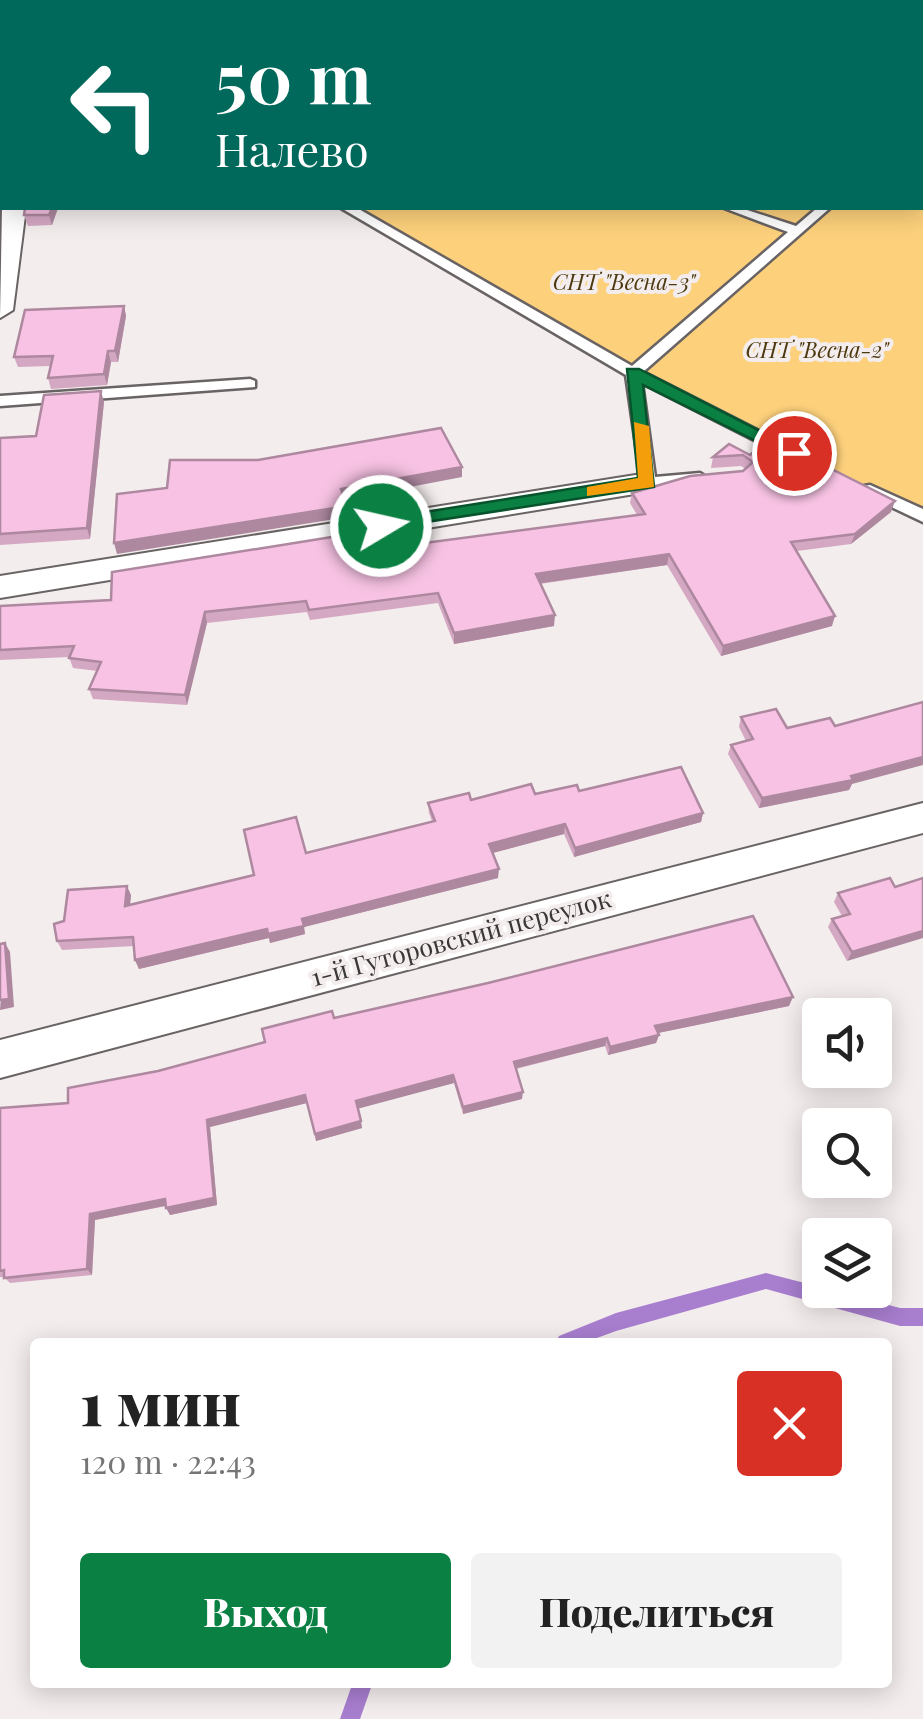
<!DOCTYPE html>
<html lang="ru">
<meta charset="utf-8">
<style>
body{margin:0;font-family:"Playfair Display",serif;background:#f2f2f2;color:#222;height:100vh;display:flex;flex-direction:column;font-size:38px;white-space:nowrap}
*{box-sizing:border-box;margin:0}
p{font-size:32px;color:#767676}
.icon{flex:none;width:55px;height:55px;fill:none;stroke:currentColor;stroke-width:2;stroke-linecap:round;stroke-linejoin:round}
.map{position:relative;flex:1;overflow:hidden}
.drawer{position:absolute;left:30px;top:1338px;width:862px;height:350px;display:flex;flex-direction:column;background:#fff;border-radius:10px;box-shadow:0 5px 25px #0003}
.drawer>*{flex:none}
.top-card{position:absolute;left:0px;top:0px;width:925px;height:210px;box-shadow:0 5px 25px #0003;background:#00695c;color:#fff;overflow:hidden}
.tools{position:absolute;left:802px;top:998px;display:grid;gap:20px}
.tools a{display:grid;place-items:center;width:90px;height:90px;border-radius:10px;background:#fff;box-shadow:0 5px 25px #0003;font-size:50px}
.pin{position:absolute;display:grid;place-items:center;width:85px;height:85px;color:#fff;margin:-42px;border:5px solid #fff;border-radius:50%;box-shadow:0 2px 10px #0007}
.me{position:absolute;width:110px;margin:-55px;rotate:81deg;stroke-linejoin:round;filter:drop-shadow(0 0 8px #0008)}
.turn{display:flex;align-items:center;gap:35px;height:210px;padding:0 50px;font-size:45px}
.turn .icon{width:130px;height:130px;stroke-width:2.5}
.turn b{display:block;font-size:70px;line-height:85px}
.round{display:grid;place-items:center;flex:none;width:105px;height:105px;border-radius:10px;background:#f2f2f2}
.overview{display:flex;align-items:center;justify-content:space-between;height:170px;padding:0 50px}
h1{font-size:60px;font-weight:800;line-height:75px}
.cta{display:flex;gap:20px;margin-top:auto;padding:20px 50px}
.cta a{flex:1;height:115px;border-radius:10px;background:#0b8043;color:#fff;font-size:40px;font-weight:800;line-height:115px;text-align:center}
.cta a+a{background:#f2f2f2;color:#222}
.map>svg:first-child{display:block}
.green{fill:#fdd17c}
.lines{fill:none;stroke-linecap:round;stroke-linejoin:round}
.stream{fill:#a87ecf;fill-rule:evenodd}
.lane-casing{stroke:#696363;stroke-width:5}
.street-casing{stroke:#696363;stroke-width:4}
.lane{fill:#fff;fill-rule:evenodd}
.street{fill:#fff;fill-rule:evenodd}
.wall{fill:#d4a7c3}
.shaded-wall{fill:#ad889f}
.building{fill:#f7c2e3;stroke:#ad889f;stroke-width:2.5}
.route{fill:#0b8043;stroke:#07532c;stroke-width:2.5}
.slow{fill:#f59e0b}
.labels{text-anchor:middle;stroke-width:8;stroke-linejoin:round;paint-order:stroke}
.far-park-label{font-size:22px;font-style:italic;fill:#4c3910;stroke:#f4eded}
.street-label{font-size:25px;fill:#3a3737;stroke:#f4eded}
</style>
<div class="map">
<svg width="923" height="1719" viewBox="0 0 923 1719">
<rect width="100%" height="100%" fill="#f4eded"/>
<g class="green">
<path d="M0,0h559l8,2h-565v15z"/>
<path d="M923,114v406l-290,-147 -293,-165h582z"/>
</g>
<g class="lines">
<g class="stream">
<path d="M766,1273l54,14v3h11l69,18h23v18h-23l-134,-37 -150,42 -30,11h-30l3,-6 57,-23z"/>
<path d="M353,1682h20l-13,37h-20z"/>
</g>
<defs>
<g id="lane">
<path d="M554,0h17l1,2h-16z"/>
<rect x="0" y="7" width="2" height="7"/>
<path d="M923,116v8h-1v-7z"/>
<path d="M341,208h16l275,158 156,-134 -64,-24h17l55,18 21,-18h13l-187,164 155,79 -2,4h-12l-142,-72 13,94 45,-4 8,5 -8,5 -58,4 -16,-112z"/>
<path d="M250,379l5,2v6l-255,19v-10z"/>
<path d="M870,485l53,24v13l-59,-28v-8z"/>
</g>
<g id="street">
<path d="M826,0h28l1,2h-27z"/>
<rect x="922" y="18" width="1" height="13"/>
<path d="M2,207l24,1 -13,102 -13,8z"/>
<path d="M648,473l15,10 -4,7 -659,108v-22z"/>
<path d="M923,803v30l-923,245v-38z"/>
</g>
</defs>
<use href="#lane" class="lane-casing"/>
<use href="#street" class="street-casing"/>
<use href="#lane" class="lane"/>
<use href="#street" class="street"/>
</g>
<g class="wall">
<path d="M58,208l-6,17 -24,1 -4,-11z"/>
<path d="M124,306l2,10 -8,46h-7l-4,23 -56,4 -3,-11 2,-12 -32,1 -4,-10z"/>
<path d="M104,402l-14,137 -90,6v-107l36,-2z"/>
<path d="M750,455l141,57 -40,32 -54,7 35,75 -111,30 -54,-91 -127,19 14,42 -100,18 -16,-41 -128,17 -3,-8 -100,11 -20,82 -94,-6 -4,-10 8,-18 -24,-3 -4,-11 -69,3v-54l111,-6 253,-49 273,-36 -7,-12 2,-10 111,-22 3,-2 -5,-3 -30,2 2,-11z"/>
<path d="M741,717l46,11 48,-2 17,58 -3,6 -90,18 -31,-54 3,-9 15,-4 -7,-14z"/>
<path d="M579,791l124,22 -2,9 -127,35 -10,-23 -72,19 6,25 -194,49 1,7 -35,9 -1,-5 -130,31 -4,-9 -1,-14 -72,4 -5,-9 7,-20 67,-26 -1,10 124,-30 52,-22 126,-32 -3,-8 -1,-10z"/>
<path d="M895,887l-48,74 -19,-34 4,-8 10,-3 -8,-14 4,-9z"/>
<path d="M789,1006l-131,27 1,2 -3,8 -48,12 -3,-9 -89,23 6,30 -59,15 -9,-31 -97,25 5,20 -46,13 -9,-38 -97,24 7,78 -47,10 -4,-9 -71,14 -3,55 -82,8 -6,-6h-4v-169l68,-5 90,-32 107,-29 69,-24z"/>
<path d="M818,1134h2v22l-6,-15z"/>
</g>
<g class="shaded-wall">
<path d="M52,208h6l-6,17 -3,-10z"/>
<path d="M124,306l2,10 -8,46 -3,-11z"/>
<path d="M108,351l3,11 -4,23 -3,-11z"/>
<path d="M101,391l3,11 -14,137 -3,-11z"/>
<path d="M462,467v10l-120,23 -1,-11z"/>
<path d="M895,501l-4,11 -40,32 4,-10z"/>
<path d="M347,506l1,11 -231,37 -3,-11z"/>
<path d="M669,554l-2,11 -132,19 1,-10z"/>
<path d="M205,612l2,11 -20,82 -2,-10z"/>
<path d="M555,615l-1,11 -100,18v-11z"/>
<path d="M835,616l-3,10 -111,30 2,-10z"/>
<path d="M923,757v8l-71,19 -3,6 -90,18 3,-10z"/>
<path d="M703,813l-2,9 -127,35 1,-9z"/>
<path d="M565,824l-1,10 -75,20v-10z"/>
<path d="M499,869l-1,9 -194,49 1,7 -35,9 -1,-5 -130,31 -4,-9z"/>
<path d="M127,886l4,9 -2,20 -4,-9z"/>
<path d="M923,931v7l-76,23 5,-9z"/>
<path d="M5,943l5,9 4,55 -14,3z"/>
<path d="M793,997l-4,9 -136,28 2,-8z"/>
<path d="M659,1035l-3,8 -48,12 2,-8z"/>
<path d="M607,1038l-2,8 -92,23 1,-7z"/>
<path d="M453,1075l1,8 -97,26 -1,-8z"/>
<path d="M523,1092l-1,7 -59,15v-7z"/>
<path d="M305,1095l2,8 -97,24 7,78 -47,10 -4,-7 41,-88z"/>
<path d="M361,1121l1,7 -46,13 -1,-7z"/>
<path d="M165,1199l4,6 -74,15 -3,55 -5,-6 3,-55z"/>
</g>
<g class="building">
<path d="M2,60v103h-2v-101z"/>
<path d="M2,164v29h-2v-16z"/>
<path d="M25,208h27l-3,7h-25z"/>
<path d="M124,306l-9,45h-7l-4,23 -56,4 5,-22 -39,1 11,-47z"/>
<path d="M101,391l-14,137 -87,6v-96l36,-2 8,-41z"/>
<path d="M441,428l21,39 -121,22 6,17 -233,37 3,-49 50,-6 3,-28h88z"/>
<path d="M770,438l125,63 -40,33 -64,8 44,74 -112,30 -54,-92 -133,20 19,41 -101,18 -16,-40 -129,17 -3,-9 -101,11 -20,83 -96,-6 12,-27 -32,-4 5,-12 -74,4v-44l111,-6 1,-28 245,-39 7,18 281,-37 -13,-21 58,-17 53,-5 10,-9 -10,-7 -30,2 16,-13 21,11z"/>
<path d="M923,702v55l-72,19 2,4 -91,18 -31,-53 22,-6 -12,-22 35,-8 11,19 43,-10 5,8z"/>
<path d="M681,767l22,46 -128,35 -10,-24 -76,20 10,25 -197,50 2,7 -36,8 -1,-5 -132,31 -2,-23 -76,4 -3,-17 10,-3 4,-31 59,-4 -2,20 129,-31 -10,-45 52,-13 10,36 129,-32 -7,-18 41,-10 2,7 60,-16 4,10 42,-9 2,6z"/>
<path d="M890,878l5,9 28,-9v53l-71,21 -20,-33 18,-5 -12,-21z"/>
<path d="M753,916l40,81 -138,29 4,9 -49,12 -3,-9 -93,24 9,30 -60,15 -10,-32 -97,26 5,20 -46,13 -10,-39 -98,25 7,78 -48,10 -1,-9 -75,15 -3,55 -83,9v-8l-4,1v-163l68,-5v-15l90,-17 107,-29 -3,-13 70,-18 2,7 154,-35z"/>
<path d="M5,943l4,56 -9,1v-56z"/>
</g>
<path class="route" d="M627,369h12l164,84 -15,4 -145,-72 11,102 -280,43v-9l7,-2 257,-41z"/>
<path class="slow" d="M634,422l15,4 5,61 -67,9v-9l51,-9z"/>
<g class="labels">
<g class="far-park-label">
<text x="624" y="290">СНТ "Весна-3"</text>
<text x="817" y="358">СНТ "Весна-2"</text>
</g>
<g class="street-label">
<text transform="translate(461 938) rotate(-15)" y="9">1-й Гуторовский переулок</text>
</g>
</g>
</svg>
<div class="tools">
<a><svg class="icon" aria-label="sound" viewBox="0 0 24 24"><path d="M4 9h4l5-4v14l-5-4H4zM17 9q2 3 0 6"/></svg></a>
<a><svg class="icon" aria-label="search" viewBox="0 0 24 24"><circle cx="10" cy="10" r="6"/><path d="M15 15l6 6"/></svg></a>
<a><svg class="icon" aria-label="layers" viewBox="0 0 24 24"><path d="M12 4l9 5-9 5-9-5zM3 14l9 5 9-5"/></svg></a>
</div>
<div class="pin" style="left:794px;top:453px;background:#d93025"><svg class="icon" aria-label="arrive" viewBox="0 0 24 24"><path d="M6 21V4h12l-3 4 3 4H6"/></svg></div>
<svg class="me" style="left:381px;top:526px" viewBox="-20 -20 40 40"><circle r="17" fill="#0b8043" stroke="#fff" stroke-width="3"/><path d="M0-11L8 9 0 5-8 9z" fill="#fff"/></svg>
<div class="top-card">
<div class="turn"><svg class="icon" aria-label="left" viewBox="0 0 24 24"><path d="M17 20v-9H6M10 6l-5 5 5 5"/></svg><div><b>50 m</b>Налево</div></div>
</div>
<section class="drawer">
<div class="overview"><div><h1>1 мин</h1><p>120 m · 22:43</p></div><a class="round" style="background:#d93025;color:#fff"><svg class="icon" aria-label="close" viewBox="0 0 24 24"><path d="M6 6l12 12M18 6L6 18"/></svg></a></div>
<div class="cta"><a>Выход</a><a>Поделиться</a></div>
</section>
</div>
